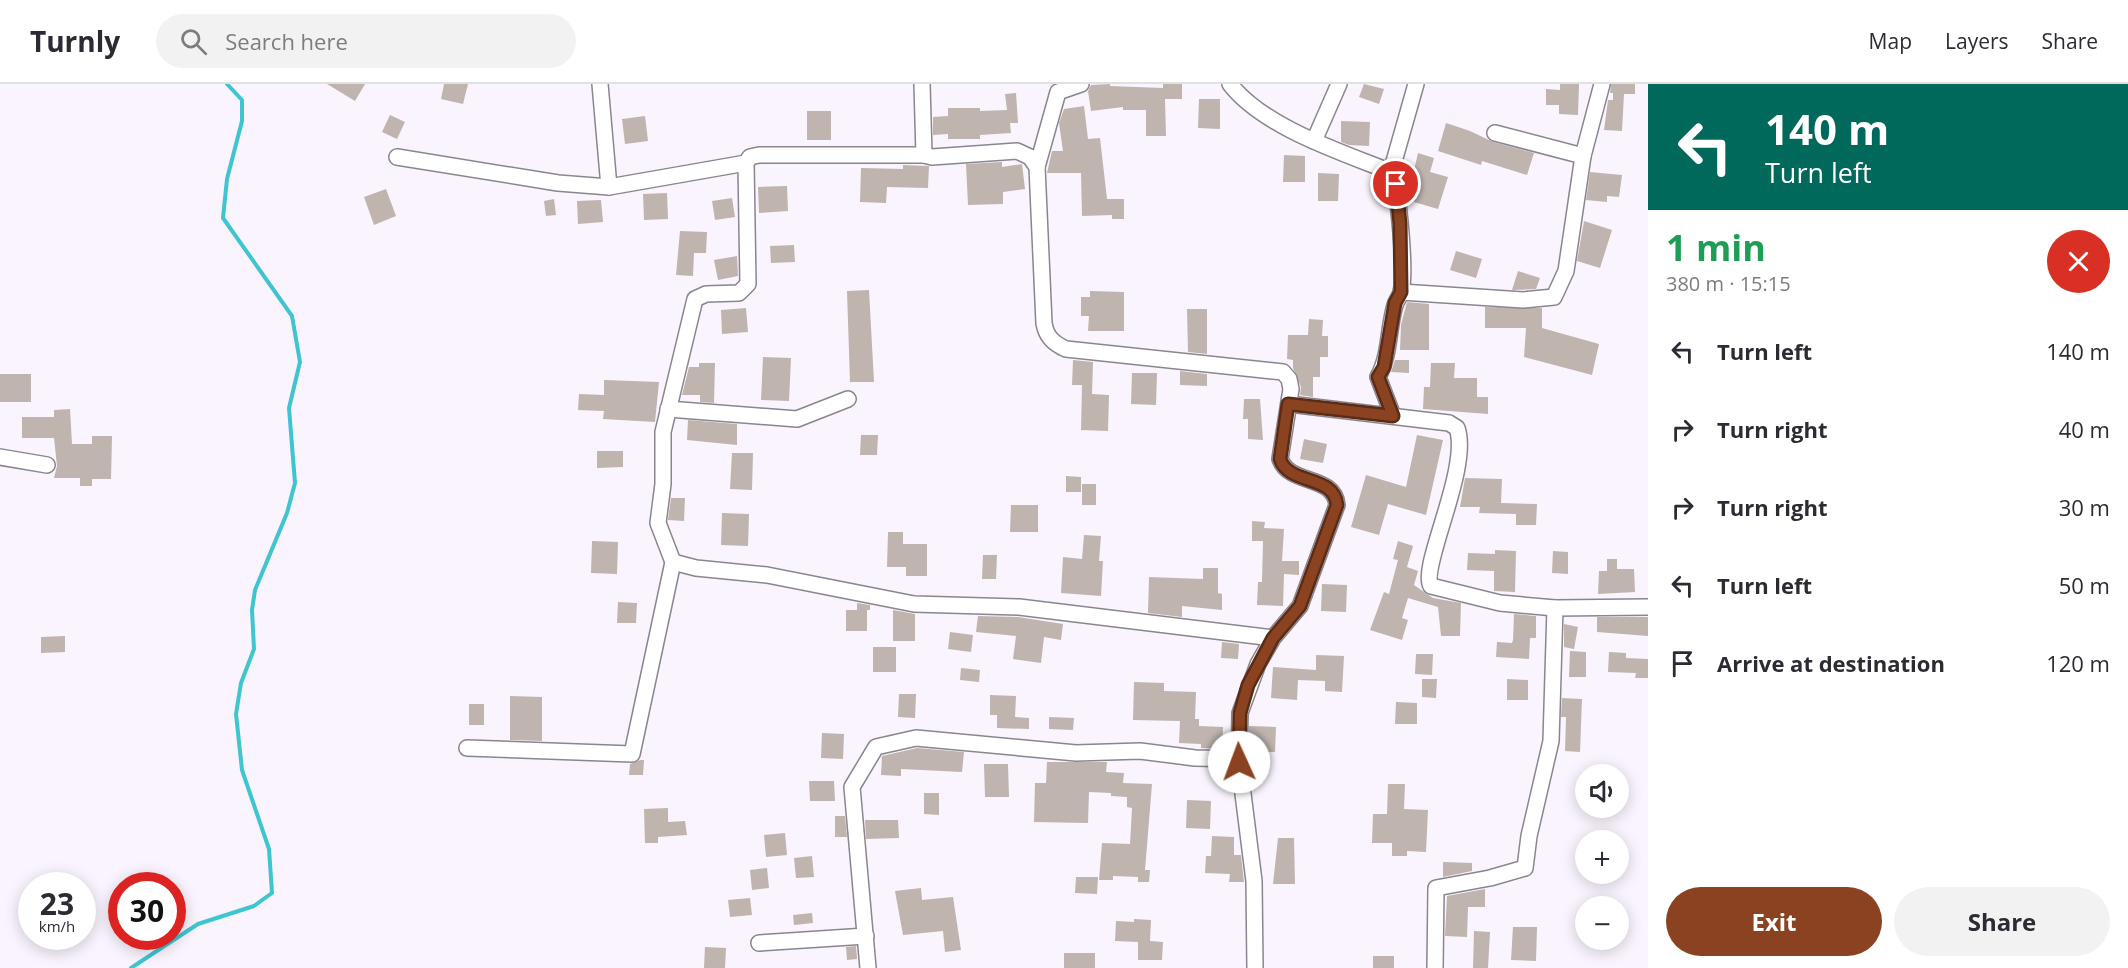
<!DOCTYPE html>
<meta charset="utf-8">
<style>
body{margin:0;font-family:"Open Sans",sans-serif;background:#f2f2f3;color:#2b2b33;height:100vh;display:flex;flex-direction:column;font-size:22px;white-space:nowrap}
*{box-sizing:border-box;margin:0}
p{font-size:20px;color:#7c7c81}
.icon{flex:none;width:33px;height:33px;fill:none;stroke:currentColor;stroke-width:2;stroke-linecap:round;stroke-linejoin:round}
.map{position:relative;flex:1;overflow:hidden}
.details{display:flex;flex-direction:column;background:#fff;width:480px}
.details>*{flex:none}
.banner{background:#00695c;color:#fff;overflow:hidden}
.controls{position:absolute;left:1575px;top:680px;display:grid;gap:12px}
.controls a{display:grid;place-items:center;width:54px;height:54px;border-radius:50%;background:#fff;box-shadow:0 3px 15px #0003;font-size:30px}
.speed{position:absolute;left:18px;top:788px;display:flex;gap:12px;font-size:30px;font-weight:700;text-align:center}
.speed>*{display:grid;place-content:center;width:78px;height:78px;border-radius:50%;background:#fff;box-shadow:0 3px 15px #0003;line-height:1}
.speed small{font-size:15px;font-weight:400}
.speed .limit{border:9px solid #d22;background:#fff;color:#111}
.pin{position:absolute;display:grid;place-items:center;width:51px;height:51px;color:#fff;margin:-26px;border:3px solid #fff;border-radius:50%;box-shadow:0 2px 6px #0007}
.me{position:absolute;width:66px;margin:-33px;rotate:358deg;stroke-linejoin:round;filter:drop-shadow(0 0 4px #0008)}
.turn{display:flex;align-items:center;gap:21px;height:126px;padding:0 18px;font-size:27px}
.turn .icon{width:78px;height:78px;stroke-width:2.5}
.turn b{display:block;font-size:42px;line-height:51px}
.round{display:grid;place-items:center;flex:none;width:63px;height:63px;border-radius:32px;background:#f2f2f3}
.summary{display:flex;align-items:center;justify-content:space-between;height:102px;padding:0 18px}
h1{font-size:36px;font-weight:700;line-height:45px;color:#1e9e55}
.primary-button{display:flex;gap:12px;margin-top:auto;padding:12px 18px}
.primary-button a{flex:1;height:69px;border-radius:36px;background:#8a4220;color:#fff;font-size:24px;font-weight:700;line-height:69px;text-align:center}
.primary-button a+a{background:#f2f2f3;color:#2b2b33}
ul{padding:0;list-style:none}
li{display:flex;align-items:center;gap:18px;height:78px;padding:0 18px}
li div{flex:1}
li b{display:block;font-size:22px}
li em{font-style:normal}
header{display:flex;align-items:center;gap:36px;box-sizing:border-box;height:84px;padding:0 30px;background:#fff;border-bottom:2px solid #e1e1e2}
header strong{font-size:28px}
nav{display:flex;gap:33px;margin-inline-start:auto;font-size:21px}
.search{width:420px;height:54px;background:#f2f2f3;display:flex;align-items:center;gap:15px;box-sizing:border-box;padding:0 21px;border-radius:33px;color:#7c7c81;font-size:22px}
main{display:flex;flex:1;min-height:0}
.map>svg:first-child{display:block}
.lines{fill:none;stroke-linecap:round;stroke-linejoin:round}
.stream{stroke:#3fc5d1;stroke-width:4}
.building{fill:#bfb4ae}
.minor-casing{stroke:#8a858e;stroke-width:18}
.minor{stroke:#fff;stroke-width:15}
.route-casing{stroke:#5a2b15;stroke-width:15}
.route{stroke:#8a4220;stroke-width:10}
</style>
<header>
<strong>Turnly</strong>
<div class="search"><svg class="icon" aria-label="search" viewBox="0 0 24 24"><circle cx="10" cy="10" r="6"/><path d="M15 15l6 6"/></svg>Search here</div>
<nav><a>Map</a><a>Layers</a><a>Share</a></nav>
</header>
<main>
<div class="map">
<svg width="1648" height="884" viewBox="0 0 1648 884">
<rect width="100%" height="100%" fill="#faf4fe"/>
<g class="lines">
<path class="stream" d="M131,884l67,-44 56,-18 18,-13 -3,-44 -27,-79 -6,-56 5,-31 13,-34 -2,-39 3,-20 32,-77 8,-30 -6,-75 11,-46 -8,-46 -69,-98 4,-39 15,-58v-21l-15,-16"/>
</g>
<g class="building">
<path d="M327,0h38l-10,17z"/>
<path d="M444,0h24l-5,20 -22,-5z"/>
<path d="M1110,0v2l53,2v-4h19v15h-17l1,37h-20v-26h-23v-3l-32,4 -3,-20 3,-6z"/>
<path d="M1364,0l20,5 -5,15 -20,-7z"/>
<path d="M1560,0h19l-1,31 -19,-1v-9h-13v-16l14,1z"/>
<path d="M1611,0h24v10h-11l-2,37 -18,-1 4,-30h5v-7h-3z"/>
<path d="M1016,9l2,30h-8l1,10 -31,2v4h-32v-5l-15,1v-18l15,-1v-8h32v3l27,-1 -2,-16z"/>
<path d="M1199,15h21v30l-22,-1z"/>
<path d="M1084,22l4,33 12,-1 7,61h17v20h-12v-4l-30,1 -1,-43h-34l5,-22h11l-4,-28 5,-14z"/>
<rect x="807" y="27" width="24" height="29"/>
<path d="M390,31l15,7 -8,17 -15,-7z"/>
<path d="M645,32l3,25 -23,3 -3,-25z"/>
<path d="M1341,37l29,1 -1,24 -20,-1 -8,-3z"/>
<path d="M1446,39l24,8 23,11 41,11 -7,22 -45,-14 -1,4 -43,-14z"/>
<path d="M1418,69l16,5 -4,14 18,5 -10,32 -31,-9z"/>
<path d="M1284,71l21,1v26h-22z"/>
<path d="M1002,78v5l20,-3 3,25 -22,3v12l-35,1 -2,-41z"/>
<path d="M903,81l26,1 -1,22 -41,-1 -1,16 -26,-1 1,-34 42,1z"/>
<path d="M1590,88l32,3 -3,22 -12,-1v6l-21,-2z"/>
<path d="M1318,89l21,1 -1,27h-20z"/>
<path d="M787,102l1,25 -29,2 -1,-26z"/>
<path d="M386,105l10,27 -22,9 -10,-28z"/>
<path d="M667,109l1,26 -24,1 -1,-26z"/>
<path d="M732,114l3,19 -20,3 -3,-19z"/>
<path d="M554,115l2,16 -10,1 -2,-15z"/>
<path d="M601,116l2,22 -25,2 -1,-23z"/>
<path d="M1584,137l28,9 -12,38 -23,-7z"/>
<path d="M680,147l27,1 -1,21h-12l-1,23 -17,-1z"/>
<path d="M794,161l1,17 -24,1 -1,-17z"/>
<path d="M1456,167l26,8 -6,19 -26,-8z"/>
<path d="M737,172l1,20 -20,4 -4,-20z"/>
<path d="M1518,187l22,7 -4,11 -24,1z"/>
<path d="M869,206l5,92h-24l-3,-91z"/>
<path d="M1090,207l34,1v39h-36l1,-15h-8v-19h9z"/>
<path d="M1407,218l22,2v46h-29l1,-25z"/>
<path d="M1485,223l57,1v20l57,16 -7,31 -68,-18 2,-29h-41z"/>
<path d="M746,224l2,24 -26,2 -1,-24z"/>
<path d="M1187,225h20v45l-19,-2z"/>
<path d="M1309,235l14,1 -1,16h6v21h-8v20h-7v20l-13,-2 1,-8 -8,-19v-8l-6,-1 1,-24h20z"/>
<path d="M763,273l28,1 -2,43 -28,-1z"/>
<path d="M1073,276l20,2 -1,32 17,1 -1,36 -27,-1 1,-45h-10z"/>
<path d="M1395,276h14v13l-18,-1z"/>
<path d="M699,279h16l-1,40 -14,-1v-7h-18l7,-28h10z"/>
<path d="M1431,279h24l-1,15h23v19h11v17l-65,-5 1,-22h6z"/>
<path d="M1180,287l27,3v12l-27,-1z"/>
<path d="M1132,289h25l-1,32 -25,-1z"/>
<rect x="0" y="290" width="31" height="28"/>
<path d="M604,296l55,2 -4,40 -52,-3 1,-8 -26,-1 1,-16 25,1z"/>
<path d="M1244,315h16l3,41 -15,-1v-20h-5z"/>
<path d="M70,325l2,35h20v-8h20l-1,43h-19v7h-12v-8h-26l3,-12 -3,-28h-32v-21h32v-7z"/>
<path d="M688,336l49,4v21l-50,-5z"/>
<path d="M861,351h17l-1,20h-17z"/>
<path d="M1417,351l26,5 -17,75 -38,-11 -9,31 -28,-8 15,-52 40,12z"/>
<path d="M1304,355l23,5 -4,19 -23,-4z"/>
<path d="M597,367h26v16l-26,1z"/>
<path d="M732,369h21l-1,37 -22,-1z"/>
<path d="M1066,392l15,1v15h-15z"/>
<path d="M1465,394l37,1 -1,24 36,1 -1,21h-20v-11l-37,-1 1,-6h-20z"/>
<rect x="1082" y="400" width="14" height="21"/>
<path d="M671,414h14l-1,23 -16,-1z"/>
<path d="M1011,421h27v27h-28z"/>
<path d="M722,429l27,1 -1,32 -27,-1z"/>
<path d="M1252,437l13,1 -1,6 20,1 -2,32h17v14l-15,-1 -1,32 -26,-1 1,-23h4l1,-41h-11z"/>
<path d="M888,448h15v12h24v32h-21v-9h-19z"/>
<path d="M1084,451l17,1 -2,25h4l-2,35 -40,-3 2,-36 19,2z"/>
<path d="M592,457l26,1 -1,32 -26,-1z"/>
<path d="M1398,457l15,5 -6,21 11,4 -4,14 19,13 28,5 -1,33h-19l-3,-29 -30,-9 -6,20 6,2 -6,20 -32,-10 14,-38 5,2 9,-34 -5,-1z"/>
<path d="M1495,466l21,1 -1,41 -21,-1v-20l-27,-1 1,-17 27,1z"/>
<path d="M1553,467l15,1v22l-16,-1z"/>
<path d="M983,471h14l-1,24h-14z"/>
<path d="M1607,475h10v10h17l1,23 -37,2 1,-23h8z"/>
<path d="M1203,484h15v25l4,1v16l-40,-4v11l-34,-4 1,-36 54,2z"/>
<path d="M1322,500l25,1 -1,27 -25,-1z"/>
<path d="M618,518l19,1 -1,20h-19z"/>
<path d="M857,519l13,2v5h-3v21h-21v-21h11z"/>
<path d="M893,526l22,4v27h-22z"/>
<path d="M1514,530l22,2v22h-6l-1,21 -33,-2 1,-15 15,1 1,-3z"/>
<path d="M978,532l40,1 45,7 -2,16 -17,-3 -3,26 -28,-4 3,-23 -40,-4z"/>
<path d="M1597,533h51v19l-51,-4z"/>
<path d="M1564,540l14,3 -4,22 -10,-2z"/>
<path d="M950,548l23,3 -2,17 -23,-3z"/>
<path d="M65,552v16l-24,1v-16z"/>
<path d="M1222,558l17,2 -1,15 -17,-1z"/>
<rect x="873" y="563" width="23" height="25"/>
<path d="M1570,567l16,1v25h-17z"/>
<path d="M1609,568l17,1v5l22,1v19h-13l1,-5 -28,-1z"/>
<path d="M1416,570h17l-1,21 -17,-1z"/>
<path d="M1316,571l28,1 -2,36 -17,-1v-10l-27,-1 -1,20 -26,-2 2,-31 43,3z"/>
<path d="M961,584l19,2 -1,12 -19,-2z"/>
<path d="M1422,595h15l-1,19 -14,-1z"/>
<path d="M1507,595l21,1v20h-21z"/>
<path d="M1134,598l30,1v8l32,1 -1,27h4v7l24,1 -1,22 -21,-1v-4l-22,-1 1,-22 -47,-1z"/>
<path d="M899,610h17l-1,24 -17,-1z"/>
<path d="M990,611l26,1 -1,21 14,1v11l-32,-1v-13h-7z"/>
<path d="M510,612l32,1v44l-32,-1z"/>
<path d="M1562,614l20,1 -2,53 -15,-1 1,-34h-5z"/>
<path d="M1396,618l21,1v21h-22z"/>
<rect x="469" y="620" width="15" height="21"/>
<path d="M1049,633l25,1 -1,12 -24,-1z"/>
<path d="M1249,642l27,1 -1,25h-26z"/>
<path d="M822,649l22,1 -1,25 -22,-1z"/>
<path d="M917,664l47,4 -2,20 -61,-3v7l-20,-1 1,-19z"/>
<path d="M640,676h4l-1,15h-14l1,-11z"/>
<path d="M1047,678h60l-1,10 18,1 -1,10 29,1 -7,86h5l-1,12h-11v-5l-25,-1v4h-14l3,-37 28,1 2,-36 -5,-1v-10l-16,-1v-3l-22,-1 -1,31 -54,-1 1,-39h11z"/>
<path d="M984,680h24l1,33h-24z"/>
<path d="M809,697h25l1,20h-25z"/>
<path d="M1388,700h17l-1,25 24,1 -2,42 -19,-1v5h-15v-13h-20l1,-29h14z"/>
<path d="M924,709h15v22l-15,-1z"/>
<path d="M1187,716l24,1 -1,28 -24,-1z"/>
<path d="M668,724v14l17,-1 2,14 -29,2v6h-13l-1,-34z"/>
<path d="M835,732h10l2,21h-12z"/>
<path d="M865,736h33l1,18 -33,1z"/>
<path d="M785,749l2,22 -21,2 -2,-22z"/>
<path d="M1212,752l22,1v18h7l3,27h-15l1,-8 -25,-1 1,-17h5z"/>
<path d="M1278,754h16l1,46h-22z"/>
<path d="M812,772l2,21 -18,1 -2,-20z"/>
<path d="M1443,778l29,1v8l-29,6z"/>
<path d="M767,784l2,20 -17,2 -2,-20z"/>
<path d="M1076,793h22l-1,17 -22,-1z"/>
<path d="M921,804l1,12 31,-3 8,53 -16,2 -2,-21 -40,4 -8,-44z"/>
<path d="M1485,805v18h-17l-1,30 -22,-1 2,-40z"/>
<path d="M750,814l2,17 -22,2 -2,-17z"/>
<path d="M812,829l1,10 -19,2 -1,-10z"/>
<path d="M1134,835l17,1 -1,21 13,1 -1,18h-24v-18l-23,-1 1,-20 18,1z"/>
<path d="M1513,843h24l-1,34 -25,-1z"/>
<path d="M1474,847l16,1 -2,36h-15z"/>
<path d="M856,862l1,13 -10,1 -1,-13z"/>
<path d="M705,863l21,1 -1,20h-21z"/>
<rect x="1064" y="869" width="31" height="15"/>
<rect x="1373" y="872" width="21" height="12"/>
</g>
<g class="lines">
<defs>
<g id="minor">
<path d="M600,0l9,103"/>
<path d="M922,0l2,71 8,2 85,-6 13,6 7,10 7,156c2,14 10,21 22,26l217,23 6,7 2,10 -11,70c10,27 54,15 57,46l-37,101 -27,32 -15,26 -18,49 -1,49 15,119 1,87"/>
<path d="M1230,0c33,43 111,68 161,88"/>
<path d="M1495,49l88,23"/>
<path d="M1314,57l25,-57"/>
<path d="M924,71h-165l-9,2 -4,6 2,121 -9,9 -33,1 -11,5 -32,133v52l-5,39 15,39 23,6 71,7 147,29 105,3 254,31"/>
<path d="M397,73l161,26 51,4 137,-24"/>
<path d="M1037,83l21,-75 23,-8"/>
<path d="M1401,208l122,8 31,-3 12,-26 17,-115 19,-72"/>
<path d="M1289,320l160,19 8,5c14,40 -38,140 -26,158l69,17 55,5 93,-1"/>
<path d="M668,325l129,10 51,-20"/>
<path d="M1393,332l-15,-39c12,-21 10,-48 17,-72 1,-4 5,-8 6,-13 5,-19 -2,-102 -10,-120l25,-88"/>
<path d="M0,373l47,8"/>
<path d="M467,664l165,6 41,-192"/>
<path d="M759,859l107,-7"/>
<path d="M868,884l-16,-181 24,-40 40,-9 160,15 64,-2 55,7 44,1"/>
<path d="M1435,884l1,-80 54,-10 35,-10 4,-32 22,-95 4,-133"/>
</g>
</defs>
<use href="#minor" class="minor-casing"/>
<use href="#minor" class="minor"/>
</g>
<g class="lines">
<defs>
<path id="route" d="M1239,678l1,-49 8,-28 25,-47 27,-32 37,-101c-3,-31 -48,-19 -57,-46l8,-55 105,12 -15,-39 6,-10 11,-64 6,-11 -1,-68 -4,-40"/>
</defs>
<use href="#route" class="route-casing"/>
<use href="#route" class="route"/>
</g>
</svg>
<div class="controls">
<a><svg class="icon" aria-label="sound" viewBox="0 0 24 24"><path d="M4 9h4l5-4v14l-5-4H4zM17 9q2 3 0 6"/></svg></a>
<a>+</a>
<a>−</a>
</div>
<div class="speed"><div>23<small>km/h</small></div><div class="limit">30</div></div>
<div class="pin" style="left:1396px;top:100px;background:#d93025"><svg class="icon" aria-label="arrive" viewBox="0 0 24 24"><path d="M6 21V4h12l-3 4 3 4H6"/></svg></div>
<svg class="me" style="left:1239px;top:678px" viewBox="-20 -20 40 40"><circle r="19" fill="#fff"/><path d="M0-13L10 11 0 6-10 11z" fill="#8a4220"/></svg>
</div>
<section class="details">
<div class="banner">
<div class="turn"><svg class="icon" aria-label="left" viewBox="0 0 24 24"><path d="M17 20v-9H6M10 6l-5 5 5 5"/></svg><div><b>140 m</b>Turn left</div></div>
</div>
<div class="summary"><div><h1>1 min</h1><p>380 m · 15:15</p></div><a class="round" style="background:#d93025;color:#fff"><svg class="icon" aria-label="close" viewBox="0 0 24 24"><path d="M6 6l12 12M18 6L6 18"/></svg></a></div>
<ul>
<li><svg class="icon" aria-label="left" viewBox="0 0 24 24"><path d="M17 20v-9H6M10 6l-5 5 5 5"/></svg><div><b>Turn left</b></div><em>140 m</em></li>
<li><svg class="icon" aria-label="right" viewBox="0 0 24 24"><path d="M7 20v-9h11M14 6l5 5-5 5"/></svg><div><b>Turn right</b></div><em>40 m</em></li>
<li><svg class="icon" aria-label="right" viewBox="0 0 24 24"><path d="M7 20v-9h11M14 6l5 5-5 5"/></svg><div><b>Turn right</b></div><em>30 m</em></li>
<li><svg class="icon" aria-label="left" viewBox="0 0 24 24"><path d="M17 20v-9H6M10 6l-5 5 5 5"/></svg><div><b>Turn left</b></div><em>50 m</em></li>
<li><svg class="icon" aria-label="arrive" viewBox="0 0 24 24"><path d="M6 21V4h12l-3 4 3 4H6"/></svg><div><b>Arrive at destination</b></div><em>120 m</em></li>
</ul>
<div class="primary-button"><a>Exit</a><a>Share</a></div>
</section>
</main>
